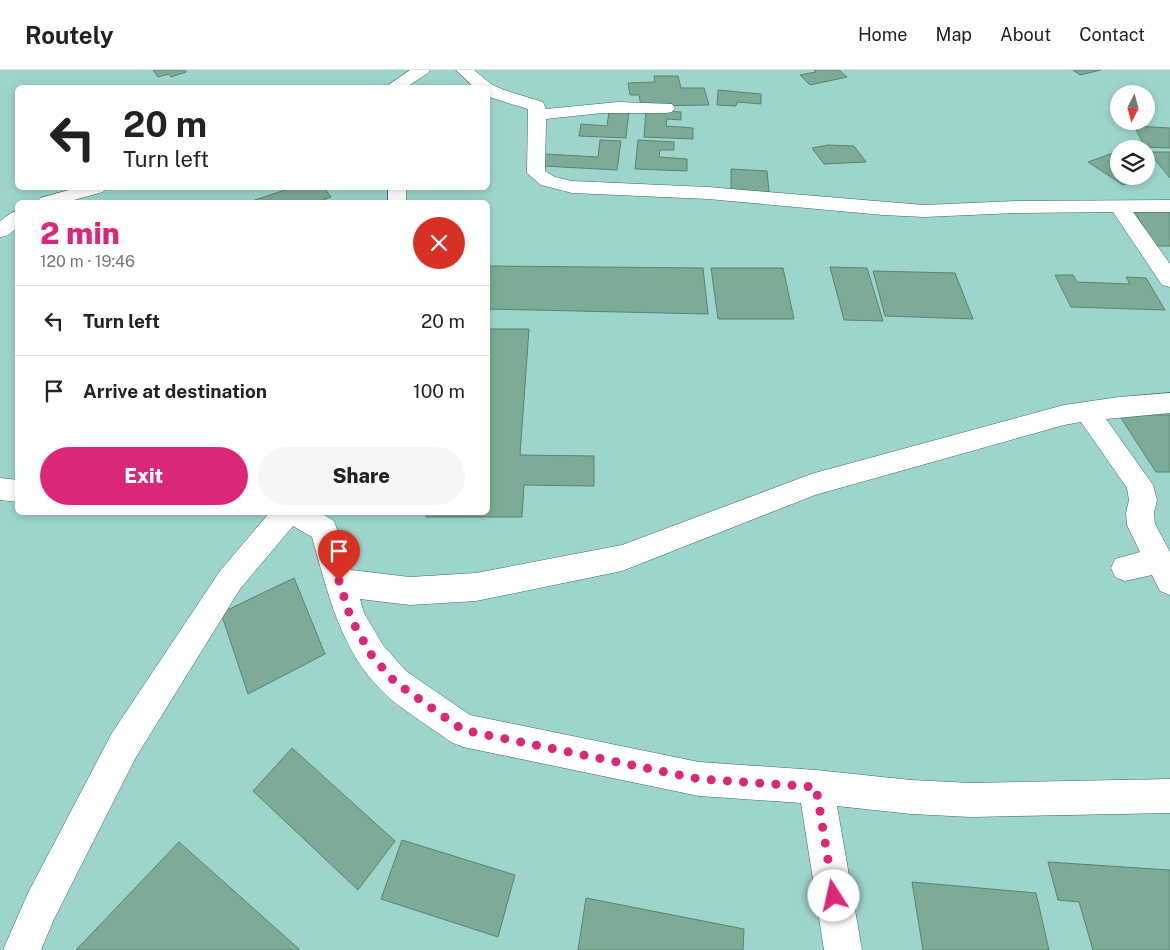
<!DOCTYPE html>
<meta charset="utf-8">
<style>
body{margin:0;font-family:"Public Sans",sans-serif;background:#f6f6f6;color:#222;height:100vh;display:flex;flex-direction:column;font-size:19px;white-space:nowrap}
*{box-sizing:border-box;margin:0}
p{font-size:16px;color:#767676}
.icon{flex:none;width:28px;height:28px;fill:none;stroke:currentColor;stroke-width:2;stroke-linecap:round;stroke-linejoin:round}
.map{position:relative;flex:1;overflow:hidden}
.panel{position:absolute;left:15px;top:130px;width:475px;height:315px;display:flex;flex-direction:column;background:#fff;border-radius:8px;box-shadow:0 2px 8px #0003}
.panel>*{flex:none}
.top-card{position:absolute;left:15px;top:15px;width:475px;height:105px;border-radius:8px;box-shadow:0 2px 8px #0003;background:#fff;color:#222;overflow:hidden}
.needle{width:32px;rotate:186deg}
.tools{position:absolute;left:1110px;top:15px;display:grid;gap:10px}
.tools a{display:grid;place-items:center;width:45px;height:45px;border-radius:50%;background:#fff;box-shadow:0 2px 8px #0003;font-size:25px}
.pin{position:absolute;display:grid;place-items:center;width:42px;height:42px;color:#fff;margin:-51px -21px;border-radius:50% 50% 50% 0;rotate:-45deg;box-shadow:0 0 5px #0007}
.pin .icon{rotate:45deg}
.me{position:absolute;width:55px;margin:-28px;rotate:350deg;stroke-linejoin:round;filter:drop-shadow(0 0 4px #0008)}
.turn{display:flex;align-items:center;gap:18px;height:105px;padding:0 25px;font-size:22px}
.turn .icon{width:65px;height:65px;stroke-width:2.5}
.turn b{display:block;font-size:35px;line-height:42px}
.round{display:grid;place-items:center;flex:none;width:52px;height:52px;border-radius:26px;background:#f6f6f6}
.head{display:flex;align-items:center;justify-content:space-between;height:85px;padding:0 25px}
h1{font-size:30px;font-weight:800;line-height:38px;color:#db2777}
.cta{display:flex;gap:10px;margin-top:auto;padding:10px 25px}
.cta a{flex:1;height:58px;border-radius:30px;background:#db2777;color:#fff;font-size:20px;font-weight:800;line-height:58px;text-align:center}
.cta a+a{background:#f6f6f6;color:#222}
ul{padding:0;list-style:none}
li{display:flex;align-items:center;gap:15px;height:70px;padding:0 25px;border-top:1px solid #e0e0e0}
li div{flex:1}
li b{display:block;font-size:19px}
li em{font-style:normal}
header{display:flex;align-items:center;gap:30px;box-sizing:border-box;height:70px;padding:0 25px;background:#fff;border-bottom:1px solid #e0e0e0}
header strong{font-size:24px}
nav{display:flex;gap:28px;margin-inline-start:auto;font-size:18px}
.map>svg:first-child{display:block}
.building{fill:#7dab95;stroke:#588470}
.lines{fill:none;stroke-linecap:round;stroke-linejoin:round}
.street-casing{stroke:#366b64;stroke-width:1}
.street{fill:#fff;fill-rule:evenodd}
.route{stroke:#db2777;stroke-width:9;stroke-dasharray:0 16.2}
</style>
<header>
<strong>Routely</strong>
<nav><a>Home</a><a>Map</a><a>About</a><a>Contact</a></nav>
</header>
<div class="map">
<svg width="1170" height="880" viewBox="0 0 1170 880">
<rect width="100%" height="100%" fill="#9dd5cc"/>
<g class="building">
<path d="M153,0h32l1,2 -15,5 -2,-3 -11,3z"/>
<path d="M814,0h25l8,7 -37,8 -10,-10 16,-3z"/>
<path d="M1073,0h28l-21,5z"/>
<path d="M654,6h24l3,12h23l5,17 -68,1 -2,-11h-9l-2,-12 27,-1z"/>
<path d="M718,20l43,4v10l-24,-2 -1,4 -19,-1z"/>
<path d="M646,40l35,2v8l-14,-1 -1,7 27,2v11l-49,-2z"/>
<path d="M609,41h20l-3,27 -47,-2 2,-12 26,2z"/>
<path d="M1134,56l36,2v20l-25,-1z"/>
<path d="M600,70l21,1 -4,29 -74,-4 2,-12 53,3z"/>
<path d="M638,70l36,2v8h-14l-1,7 28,2v12l-52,-2z"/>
<path d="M828,75l26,1 12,16 -42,2 -12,-16z"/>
<path d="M1116,82l3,1v23h26l-22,9 -35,-23z"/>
<path d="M1149,82h21v26z"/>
<path d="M731,99l36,2 2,21 -38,-2z"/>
<path d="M291,118h33l7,9 -14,5h-68z"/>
<path d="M1170,137v39h-15l-22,-37z"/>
<path d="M488,196l215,2 5,46 -220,-5z"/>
<path d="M830,197l37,1 16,53 -39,-1z"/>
<path d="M711,198h72l11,51h-76z"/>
<path d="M873,201l82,2 18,46 -88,-3z"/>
<path d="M1055,205h18l4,7 53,2 -4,-7 20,1 19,32 -94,-3z"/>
<path d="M488,259h41l-9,126 74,1v30l-70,-1 -2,32h-96v-5h62z"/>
<path d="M1119,345h51v57h-14z"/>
<path d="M294,508l31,76 -77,40 -27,-81z"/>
<path d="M292,678l103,93 -37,49 -105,-99z"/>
<path d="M402,770l113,35 -17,62 -117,-38z"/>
<path d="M179,772l120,107 -1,1h-222z"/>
<path d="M1048,792l122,8v80h-77l-14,-48 -21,-2z"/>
<path d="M912,812l124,11 13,57h-126z"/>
<path d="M586,828l158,31 -1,21h-165z"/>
</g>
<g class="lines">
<defs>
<g id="street">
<path d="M410,0h20l-2,3 -23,15h-21z"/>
<path d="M456,0h18l17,14 13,6 39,12 3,7 72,-7 54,2 3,4 -3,4 -6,1h-64l-56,6 -1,52 10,6 17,4 136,6 216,18 92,-4 154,-1v12h-37l37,52v23l-8,-2 -49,-73 -97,1 -92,4 -41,-2 -175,-16 -136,-6 -31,-8 -14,-12 1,-64 -36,-11 -4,-3v-7h-13z"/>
<path d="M76,118h30l-3,4 -36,10h-30l3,-4z"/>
<rect x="388" y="118" width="18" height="14"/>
<path d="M18,141v16l-11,9 -7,1v-16l11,-8z"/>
<path d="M1170,323v20l-64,6 47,66 4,15 -3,13 1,11 15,28v43l-10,-4 -8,-16 -27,6 -10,-4 -4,-9 4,-9 25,-7 -13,-27 -1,-12 3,-13 -2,-12 -46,-66 -17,3 -249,70 -193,76 -146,30 -66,4 -50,-6 4,14 19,32 23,26 64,44 229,47 117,8 95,10 60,3 199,-4v34l-199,4 -60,-3 -74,-8 25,144h-38l-23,-147 -102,-7 -236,-49 -12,-5c-20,-15 -51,-33 -68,-50 -43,-42 -55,-99 -71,-155l-19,-11 -53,63 -104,168 -82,162 -13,31h-38l25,-57 84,-160 108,-162 50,-59h49l15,9 17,49 59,7 66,-4 146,-28 189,-71 253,-69 55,-8z"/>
<path d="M0,408l18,2v22l-18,-2z"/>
</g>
</defs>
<use href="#street" class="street-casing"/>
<use href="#street" class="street"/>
</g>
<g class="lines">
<path class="route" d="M339,511l12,38 21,37 23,26 68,48 236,49 117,8 18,109"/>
</g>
</svg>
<div class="tools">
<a><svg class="needle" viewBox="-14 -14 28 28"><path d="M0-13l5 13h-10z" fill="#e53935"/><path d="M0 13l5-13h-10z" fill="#767676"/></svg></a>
<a><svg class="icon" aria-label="layers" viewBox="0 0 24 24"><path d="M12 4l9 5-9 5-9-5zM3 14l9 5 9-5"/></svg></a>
</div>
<div class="pin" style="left:339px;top:511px;background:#d93025"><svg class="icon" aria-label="arrive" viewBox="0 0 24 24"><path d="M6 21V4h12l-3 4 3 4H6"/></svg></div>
<svg class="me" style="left:834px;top:826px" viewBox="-20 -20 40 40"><circle r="19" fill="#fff"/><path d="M0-13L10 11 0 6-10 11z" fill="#db2777"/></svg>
<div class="top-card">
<div class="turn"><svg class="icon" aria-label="left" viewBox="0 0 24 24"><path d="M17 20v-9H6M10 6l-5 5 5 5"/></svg><div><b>20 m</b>Turn left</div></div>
</div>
<section class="panel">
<div class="head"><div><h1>2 min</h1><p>120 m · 19:46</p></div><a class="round" style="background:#d93025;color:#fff"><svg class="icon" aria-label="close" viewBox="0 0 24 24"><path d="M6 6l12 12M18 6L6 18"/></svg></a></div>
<ul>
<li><svg class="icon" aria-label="left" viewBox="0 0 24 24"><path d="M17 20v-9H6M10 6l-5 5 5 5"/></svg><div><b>Turn left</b></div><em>20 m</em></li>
<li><svg class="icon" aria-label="arrive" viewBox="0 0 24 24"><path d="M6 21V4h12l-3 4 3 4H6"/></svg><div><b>Arrive at destination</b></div><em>100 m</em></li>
</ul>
<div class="cta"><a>Exit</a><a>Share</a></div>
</section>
</div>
